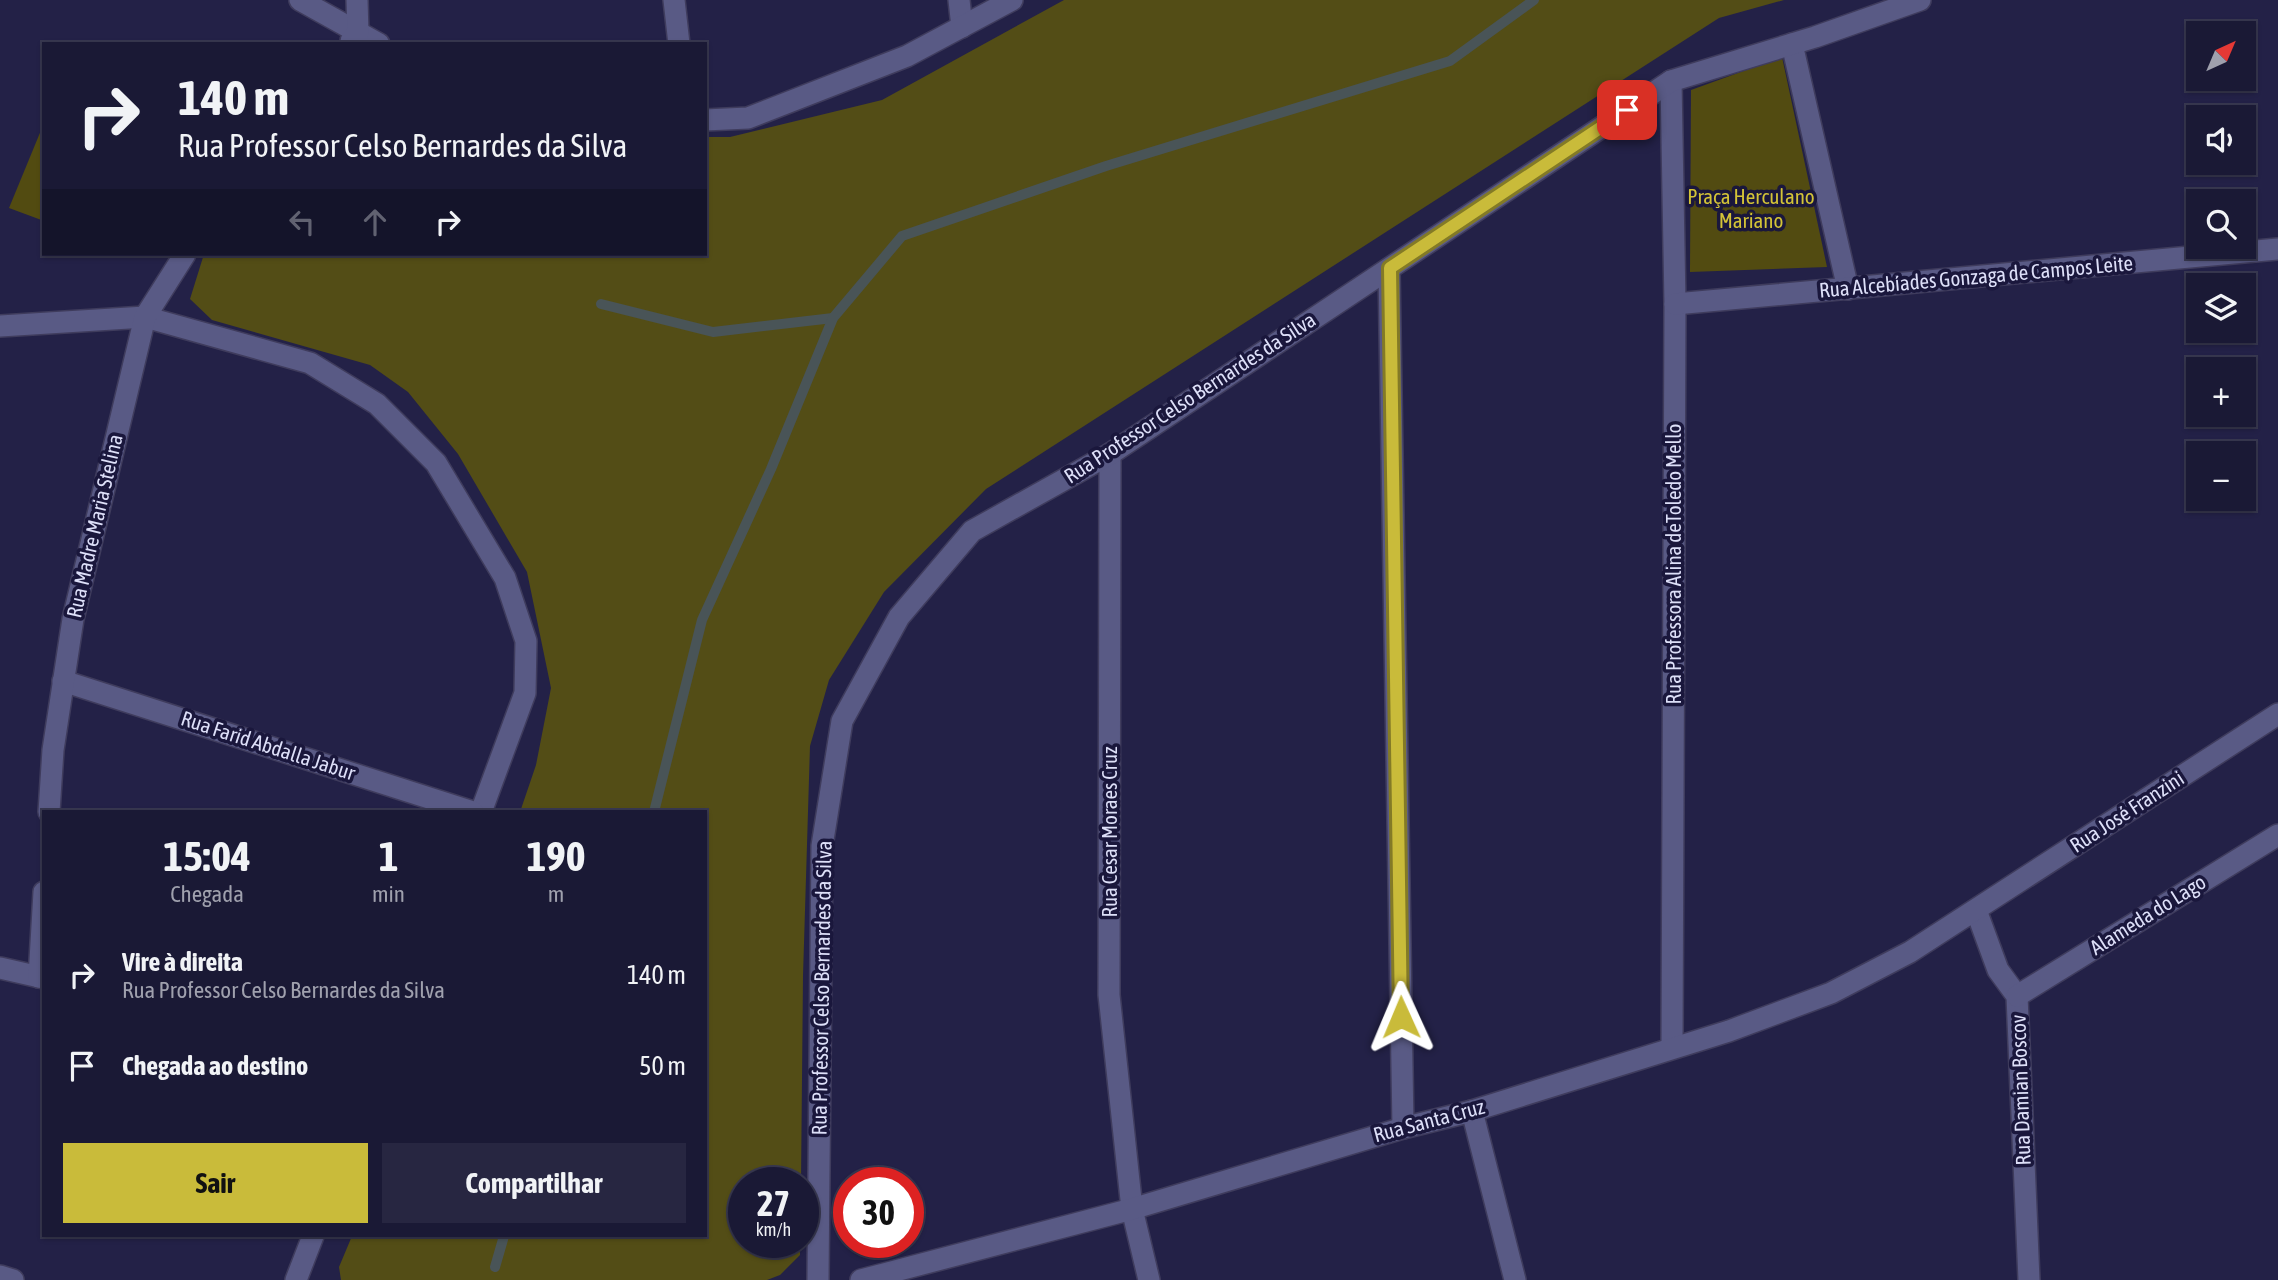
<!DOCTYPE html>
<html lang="pt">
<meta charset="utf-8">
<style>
body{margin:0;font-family:"Asap Condensed",sans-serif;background:#272641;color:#f1f3f6;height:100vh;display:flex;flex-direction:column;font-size:26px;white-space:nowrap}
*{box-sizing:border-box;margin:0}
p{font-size:23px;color:#9fa0ad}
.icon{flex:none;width:38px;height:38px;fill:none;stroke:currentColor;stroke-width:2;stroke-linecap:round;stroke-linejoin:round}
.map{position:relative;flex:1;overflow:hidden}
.panel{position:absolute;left:42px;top:810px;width:665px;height:427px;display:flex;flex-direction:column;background:#1a1935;border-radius:0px;box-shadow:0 2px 5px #0004,0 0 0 2px #383850}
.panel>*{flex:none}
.top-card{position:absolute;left:42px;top:42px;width:665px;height:214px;border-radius:0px;box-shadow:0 2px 5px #0004,0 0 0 2px #383850;background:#1a1935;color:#f1f3f6;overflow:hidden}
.needle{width:46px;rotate:44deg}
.tools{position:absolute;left:2186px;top:21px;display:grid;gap:14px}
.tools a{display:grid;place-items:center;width:70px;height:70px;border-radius:0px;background:#1a1935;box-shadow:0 2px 5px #0004,0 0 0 2px #383850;font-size:35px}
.speed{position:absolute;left:728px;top:1167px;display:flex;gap:14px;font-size:35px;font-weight:700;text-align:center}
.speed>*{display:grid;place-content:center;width:91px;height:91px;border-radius:50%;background:#1a1935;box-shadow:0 2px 5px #0004,0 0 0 2px #383850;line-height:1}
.speed small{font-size:18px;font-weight:400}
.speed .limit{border:10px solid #d22;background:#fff;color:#111}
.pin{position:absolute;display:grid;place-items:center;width:60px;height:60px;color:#fff;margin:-30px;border-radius:14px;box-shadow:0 4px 10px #0006}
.me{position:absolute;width:77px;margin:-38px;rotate:359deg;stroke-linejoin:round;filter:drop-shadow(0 0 5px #0008)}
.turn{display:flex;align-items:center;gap:24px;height:147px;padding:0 21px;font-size:32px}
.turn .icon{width:91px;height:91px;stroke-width:2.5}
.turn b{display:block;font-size:49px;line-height:60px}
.lanes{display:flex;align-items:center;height:66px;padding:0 21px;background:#0003;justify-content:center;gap:35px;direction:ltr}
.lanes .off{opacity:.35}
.eta{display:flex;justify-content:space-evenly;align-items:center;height:119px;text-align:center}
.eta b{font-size:42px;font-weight:700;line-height:49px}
.action{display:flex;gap:14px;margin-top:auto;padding:14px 21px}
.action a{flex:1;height:80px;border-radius:0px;background:#c9bb3a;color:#111;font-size:28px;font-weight:700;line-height:80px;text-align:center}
.action a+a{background:#272641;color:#f1f3f6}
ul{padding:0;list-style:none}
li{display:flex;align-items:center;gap:21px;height:91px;padding:0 21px}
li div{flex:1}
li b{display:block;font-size:26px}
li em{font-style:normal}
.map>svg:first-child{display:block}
.green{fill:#524b11}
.forest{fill:#534d16}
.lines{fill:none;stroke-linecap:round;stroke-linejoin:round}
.stream{stroke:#495457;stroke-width:10}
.minor-casing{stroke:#3f3c5d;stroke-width:24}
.minor{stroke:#595a85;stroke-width:21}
.route-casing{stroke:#837a26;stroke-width:18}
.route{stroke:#c9bb3a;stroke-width:12}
.labels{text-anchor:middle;stroke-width:7;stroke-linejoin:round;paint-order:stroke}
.park-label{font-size:21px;fill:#d4c437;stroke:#1a173c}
.street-label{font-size:21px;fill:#dddff8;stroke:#1a173c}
</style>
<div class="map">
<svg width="2278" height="1280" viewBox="0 0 2278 1280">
<rect width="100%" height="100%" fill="#232147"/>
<g class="green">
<path d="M1782,57l45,210 -137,5 1,-182z"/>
<path d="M44,123v98l-35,-13z"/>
</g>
<path class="forest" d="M1064,0h720l-65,18 -733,471 -102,103 -55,88 -19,66 -7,230 -2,207h-57v59l56,1v12l-20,20 -13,5h-426l-2,-13 13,-31h353v-424h-185l16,-47 15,-77 -24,-116 -69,-118 -50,-62 -38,-27 -158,-45 -22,-21 14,-45h501v-117h25l152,-37z"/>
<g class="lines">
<g class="stream">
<path d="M601,304l112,28 120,-14"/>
<path d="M654,812l48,-192 69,-151 62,-151 69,-82 204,-70 344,-105 84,-61"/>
<path d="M495,1267l9,-31"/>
</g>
<defs>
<g id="minor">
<path d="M300,0l79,44"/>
<path d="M674,0l5,44"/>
<path d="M959,0l3,27"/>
<path d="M351,41l7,-8 -1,-33"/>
<path d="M1792,44l56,245"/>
<path d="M1671,81l4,223 -3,742"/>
<path d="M705,120l43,-2 159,-62 105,-56"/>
<path d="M1389,269l14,859"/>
<path d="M1675,304l603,-55"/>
<path d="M0,326l145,-9 165,46 67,41 59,59 69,115 21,63 -1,52 -44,119"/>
<path d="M1110,454l-1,541 23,214 17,71"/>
<path d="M63,681l410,131"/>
<path d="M49,812l4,-62 20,-131 72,-302 40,-63"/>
<path d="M1976,910l22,60 19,26 12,284"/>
<path d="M0,968l44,10"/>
<path d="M39,977l5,-85"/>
<path d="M2017,996l261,-161"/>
<path d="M1472,1111l43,169"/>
<path d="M0,1276l13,4"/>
<path d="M296,1280l17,-44"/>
<path d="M818,1280l4,-434 20,-125 57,-104 73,-86 138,-77 561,-373 144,-44 105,-37"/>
<path d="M861,1280l271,-71 271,-81 69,-17 257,-80 102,-38 79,-41 368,-238"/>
</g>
</defs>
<use href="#minor" class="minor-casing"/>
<use href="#minor" class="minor"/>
</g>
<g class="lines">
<defs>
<path id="route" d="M1401,1017l-11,-749 237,-158"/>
</defs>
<use href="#route" class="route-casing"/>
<use href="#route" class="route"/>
</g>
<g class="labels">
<g class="park-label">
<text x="1751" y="204">Praça Herculano<tspan x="1751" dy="24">Mariano</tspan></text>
</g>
<g class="street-label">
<text transform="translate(1976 277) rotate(-5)" y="7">Rua Alcebíades Gonzaga de Campos Leite</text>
<text transform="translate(1190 398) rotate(-33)" y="7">Rua Professor Celso Bernardes da Silva</text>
<text transform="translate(95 526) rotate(-77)" y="7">Rua Madre Maria Stelina</text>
<text transform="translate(1674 564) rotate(-90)" y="7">Rua Professora Alina deToledo Mello</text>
<text transform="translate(268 746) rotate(18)" y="7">Rua Farid Abdalla Jabur</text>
<text transform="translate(2127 812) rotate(-33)" y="7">Rua José Franzini</text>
<text transform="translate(1110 832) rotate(-90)" y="7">Rua Cesar Moraes Cruz</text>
<text transform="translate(2148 915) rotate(-32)" y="7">Alameda do Lago</text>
<text transform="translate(822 988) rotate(-89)" y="7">Rua Professor Celso Bernardes da Silva</text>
<text transform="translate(2021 1090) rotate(-92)" y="7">Rua Damian Boscov</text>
<text transform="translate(1429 1121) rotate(-15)" y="7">Rua Santa Cruz</text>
</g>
</g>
</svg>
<div class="tools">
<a><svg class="needle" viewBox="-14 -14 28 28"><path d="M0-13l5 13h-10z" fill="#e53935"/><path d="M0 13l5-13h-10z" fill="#9fa0ad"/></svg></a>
<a><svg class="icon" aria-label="sound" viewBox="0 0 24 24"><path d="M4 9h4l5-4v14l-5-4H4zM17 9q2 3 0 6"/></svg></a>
<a><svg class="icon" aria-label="search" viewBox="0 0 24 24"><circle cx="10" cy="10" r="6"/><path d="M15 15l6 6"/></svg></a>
<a><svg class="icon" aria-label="layers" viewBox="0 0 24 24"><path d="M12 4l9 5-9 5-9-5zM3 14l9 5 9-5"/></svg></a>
<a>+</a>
<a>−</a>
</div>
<div class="speed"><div>27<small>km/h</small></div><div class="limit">30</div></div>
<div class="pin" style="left:1627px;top:110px;background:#d93025"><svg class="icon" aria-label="arrive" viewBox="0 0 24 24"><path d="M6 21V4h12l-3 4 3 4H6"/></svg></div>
<svg class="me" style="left:1401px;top:1017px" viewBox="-20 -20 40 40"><path d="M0-17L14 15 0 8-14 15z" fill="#c9bb3a" stroke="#fff" stroke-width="4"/></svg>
<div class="top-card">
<div class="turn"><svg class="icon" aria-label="right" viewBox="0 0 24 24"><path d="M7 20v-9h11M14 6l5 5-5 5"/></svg><div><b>140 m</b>Rua Professor Celso Bernardes da Silva</div></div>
<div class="lanes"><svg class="icon off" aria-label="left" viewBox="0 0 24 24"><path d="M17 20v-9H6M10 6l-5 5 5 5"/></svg><svg class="icon off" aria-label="ahead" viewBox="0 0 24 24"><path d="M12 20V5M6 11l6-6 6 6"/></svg><svg class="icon" aria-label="right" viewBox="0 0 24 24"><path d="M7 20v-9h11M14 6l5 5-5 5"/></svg></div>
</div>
<section class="panel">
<div class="eta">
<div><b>15:04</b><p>Chegada</p></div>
<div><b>1</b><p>min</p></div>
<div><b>190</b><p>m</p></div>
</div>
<ul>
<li><svg class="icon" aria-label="right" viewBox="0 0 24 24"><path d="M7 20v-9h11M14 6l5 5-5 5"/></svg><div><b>Vire à direita</b><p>Rua Professor Celso Bernardes da Silva</p></div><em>140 m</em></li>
<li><svg class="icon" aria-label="arrive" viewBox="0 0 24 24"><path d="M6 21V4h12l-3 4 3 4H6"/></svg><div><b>Chegada ao destino</b></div><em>50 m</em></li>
</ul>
<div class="action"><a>Sair</a><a>Compartilhar</a></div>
</section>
</div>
